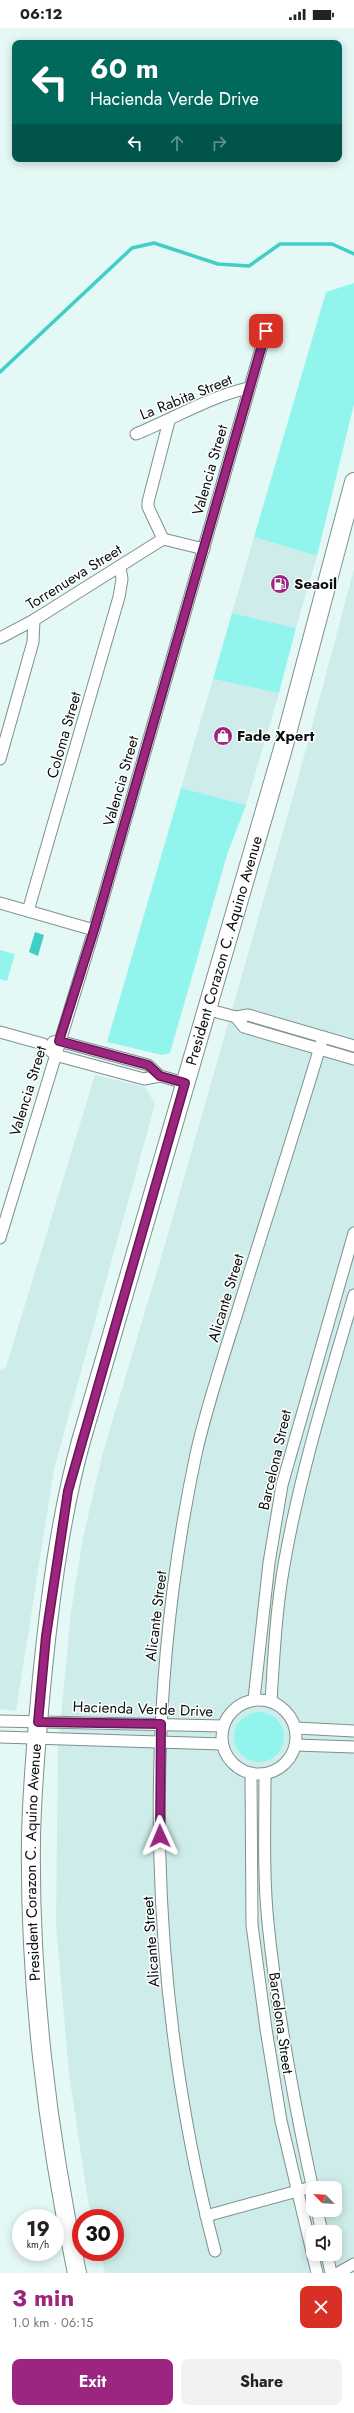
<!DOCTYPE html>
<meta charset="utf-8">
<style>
body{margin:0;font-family:Jost,sans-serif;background:#f2f2f2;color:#222;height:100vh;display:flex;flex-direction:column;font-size:15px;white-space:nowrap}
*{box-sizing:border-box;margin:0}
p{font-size:13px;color:#767676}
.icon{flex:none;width:22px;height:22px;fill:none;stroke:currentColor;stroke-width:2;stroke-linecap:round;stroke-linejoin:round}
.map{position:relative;height:2245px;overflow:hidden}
.side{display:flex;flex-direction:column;background:#fff;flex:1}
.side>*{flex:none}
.guide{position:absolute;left:12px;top:12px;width:330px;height:122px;border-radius:8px;box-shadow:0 2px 10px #0003;background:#00695c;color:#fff;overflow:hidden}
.needle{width:26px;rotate:295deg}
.controls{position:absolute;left:306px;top:2153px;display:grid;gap:8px}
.controls a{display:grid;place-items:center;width:36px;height:36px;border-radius:8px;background:#fff;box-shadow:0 2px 10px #0003;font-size:20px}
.speed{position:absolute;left:12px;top:2181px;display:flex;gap:8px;font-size:20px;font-weight:700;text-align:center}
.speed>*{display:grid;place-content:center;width:52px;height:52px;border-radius:50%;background:#fff;box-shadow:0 2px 10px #0003;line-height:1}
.speed small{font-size:10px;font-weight:400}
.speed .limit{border:6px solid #d22;background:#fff;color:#111}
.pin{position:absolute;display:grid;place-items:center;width:34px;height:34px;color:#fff;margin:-17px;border-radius:8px;box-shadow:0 2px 6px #0006}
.me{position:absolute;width:44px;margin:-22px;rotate:359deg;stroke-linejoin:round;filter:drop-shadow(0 0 3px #0008)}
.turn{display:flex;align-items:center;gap:14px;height:84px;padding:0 12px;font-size:18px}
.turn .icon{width:52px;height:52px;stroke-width:2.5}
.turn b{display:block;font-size:28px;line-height:34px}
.lanes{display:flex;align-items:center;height:38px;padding:0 12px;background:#0003;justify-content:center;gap:20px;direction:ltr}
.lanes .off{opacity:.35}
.round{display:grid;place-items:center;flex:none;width:42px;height:42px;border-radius:8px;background:#f2f2f2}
.head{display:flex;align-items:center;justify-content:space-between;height:68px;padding:0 12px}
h1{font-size:24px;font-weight:700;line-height:30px;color:#9b257f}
.cta{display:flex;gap:8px;margin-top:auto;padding:8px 12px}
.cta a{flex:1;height:46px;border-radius:8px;background:#9b257f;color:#fff;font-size:16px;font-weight:700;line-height:46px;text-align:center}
.cta a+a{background:#f2f2f2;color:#222}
.status{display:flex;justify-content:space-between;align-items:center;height:28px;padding:0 20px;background:#fff;direction:ltr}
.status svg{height:11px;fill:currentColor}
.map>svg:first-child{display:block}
.built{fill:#ceece9;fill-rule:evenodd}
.green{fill:#91f5ee}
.water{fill:#40cfc7}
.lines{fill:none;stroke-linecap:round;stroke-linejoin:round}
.stream{stroke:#40cfc7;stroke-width:3.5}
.street-casing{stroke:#7e908f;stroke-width:13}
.primary-casing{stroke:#7e908f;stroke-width:20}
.street{stroke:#fff;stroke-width:11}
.primary{stroke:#fff;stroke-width:18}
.route-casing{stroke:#651853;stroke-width:10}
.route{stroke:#9b257f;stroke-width:7}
.labels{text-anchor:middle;stroke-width:3;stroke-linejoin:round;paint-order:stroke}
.street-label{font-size:15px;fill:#09100f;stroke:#fff}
.poi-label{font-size:15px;font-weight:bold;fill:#09100f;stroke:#fff;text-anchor:start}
</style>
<div class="status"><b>06:12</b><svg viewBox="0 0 49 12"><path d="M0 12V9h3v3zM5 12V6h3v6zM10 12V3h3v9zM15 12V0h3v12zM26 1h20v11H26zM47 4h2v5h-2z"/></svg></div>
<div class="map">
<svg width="354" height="2245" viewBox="0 0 354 2245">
<rect width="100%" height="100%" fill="#e4f8f6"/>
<g class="built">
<path d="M254,509l63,19 -21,72 -64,-15z"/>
<path d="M354,541v1704h-249l-5,-21h15v-34h-23l-4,-17 -19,-127 -13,-150 2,-176 13,-135 12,-75 19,-82 61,-205 133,-465zM313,2160h22v22h-22zM313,2204h22v22h-22z"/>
<path d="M213,651l66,14 -33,112 -65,-17z"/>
<path d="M95,1047l50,12 10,17 -101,365 -38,242 -16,-2v-339l6,-3z"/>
</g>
<g class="green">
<path d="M354,255v121l-37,152 -63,-19 72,-245z"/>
<path d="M232,585l64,15 -17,65 -66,-14z"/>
<path d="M181,760l65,17 -19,50 -57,198 -8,2 -55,-13z"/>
<path d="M0,922l15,4 -8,27 -7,-2z"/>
<circle cx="259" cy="1709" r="25"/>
</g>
<path class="water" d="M35,904l9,3 -6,21 -9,-4z"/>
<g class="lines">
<path class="stream" d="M0,344l132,-124 22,-5 64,21 31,2 31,-22h52l22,10"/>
<defs>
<g id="street">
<path d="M136,406c37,-15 73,-37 112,-46"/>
<path d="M163,511l-15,-32v-5l21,-81"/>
<path d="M163,511l41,10"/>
<path d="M0,610l34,-18 129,-81"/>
<path d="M0,731l33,-117 1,-22"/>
<path d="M0,875l94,27"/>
<path d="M28,883l91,-314 3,-18 -2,-12"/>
<path d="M206,981l30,8 12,-2 106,31"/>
<path d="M236,989l8,10 110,32"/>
<path d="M0,1004l43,12 12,11 89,24 16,-3 25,7"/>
<path d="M53,1014l6,-1 89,24 12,11"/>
<path d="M0,1210l94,-308 172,-599"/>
<path d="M254,1671l15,-136 13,-78 72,-252"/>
<circle cx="259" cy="1709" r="37"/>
<path d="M271,1673c3,-46 5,-91 13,-136 16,-92 44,-181 70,-270"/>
<path d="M0,1693l223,5"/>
<path d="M296,1700l58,3"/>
<path d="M0,1709l222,7"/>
<path d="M296,1717l58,2"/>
<path d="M251,1745l1,152 14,104 15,92 36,152"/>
<path d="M265,1746c0,49 -2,100 3,149 9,90 26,179 45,267"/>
<path d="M317,2182l5,22"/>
<path d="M206,2188l106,-29"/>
<path d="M215,2223c-67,-257 -74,-538 -19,-797 11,-49 27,-96 42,-144 28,-91 58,-182 85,-273"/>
<path d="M327,2226l4,19"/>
<path d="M338,2245l16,-9"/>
</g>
<g id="primary">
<path id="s1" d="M77,2245c-30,-140 -48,-292 -46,-435 1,-54 6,-107 11,-160 8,-80 18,-160 39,-237l201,-689 72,-270"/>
</g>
</defs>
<use href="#street" class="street-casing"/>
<use href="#primary" class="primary-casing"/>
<use href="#street" class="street"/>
<use href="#primary" class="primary"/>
</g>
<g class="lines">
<defs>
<path id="route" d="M160,1808l1,-112 -123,-2 8,-86 22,-145 117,-408 -25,-7 -12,-11 -89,-24 35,-111 172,-599"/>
</defs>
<use href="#route" class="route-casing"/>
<use href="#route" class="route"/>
</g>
<defs>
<symbol id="fuel-disc" viewBox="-11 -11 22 22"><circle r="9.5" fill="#9b257f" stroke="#fff"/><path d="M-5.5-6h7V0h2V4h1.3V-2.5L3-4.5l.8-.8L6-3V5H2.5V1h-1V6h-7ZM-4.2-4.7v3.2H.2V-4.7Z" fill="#fff"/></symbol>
<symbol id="shop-disc" viewBox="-11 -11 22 22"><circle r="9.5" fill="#9b257f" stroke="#fff"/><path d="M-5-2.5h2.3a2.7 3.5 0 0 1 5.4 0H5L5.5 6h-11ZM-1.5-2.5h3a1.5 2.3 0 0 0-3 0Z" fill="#fff"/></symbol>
</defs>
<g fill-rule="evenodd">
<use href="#fuel-disc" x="269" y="545" width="22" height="22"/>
<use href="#shop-disc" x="212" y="697" width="22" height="22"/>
</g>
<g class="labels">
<g class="street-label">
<text transform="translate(186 369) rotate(-22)" y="5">La Rabita Street</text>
<text transform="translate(210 442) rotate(-74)" y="5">Valencia Street</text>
<text transform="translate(74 549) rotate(-32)" y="5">Torrenueva Street</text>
<text transform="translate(64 707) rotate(-74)" y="5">Coloma Street</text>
<text transform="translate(121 753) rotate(-74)" y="5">Valencia Street</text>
<text dy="5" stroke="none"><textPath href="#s1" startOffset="1350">President Corazon C. Aquino Avenue</textPath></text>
<text transform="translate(28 1063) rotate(-73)" y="5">Valencia Street</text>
<text transform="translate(226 1270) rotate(-73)" y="5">Alicante Street</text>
<text transform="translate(275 1432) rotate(-77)" y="5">Barcelona Street</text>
<text transform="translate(156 1588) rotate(-83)" y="5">Alicante Street</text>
<text transform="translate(143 1681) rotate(2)" y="5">Hacienda Verde Drive</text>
<text dy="5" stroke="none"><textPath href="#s1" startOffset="414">President Corazon C. Aquino Avenue</textPath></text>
<text transform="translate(151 1914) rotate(-94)" y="5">Alicante Street</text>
<text transform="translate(281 1995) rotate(82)" y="5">Barcelona Street</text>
</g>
<g class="poi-label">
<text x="294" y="561">Seaoil</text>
<text x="237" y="713">Fade Xpert</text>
</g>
</g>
</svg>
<div class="controls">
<a><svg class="needle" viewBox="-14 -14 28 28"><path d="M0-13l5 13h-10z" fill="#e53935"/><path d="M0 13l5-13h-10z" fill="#767676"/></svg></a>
<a><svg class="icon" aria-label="sound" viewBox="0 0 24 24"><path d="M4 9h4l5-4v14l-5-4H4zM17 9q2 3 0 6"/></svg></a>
</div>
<div class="speed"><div>19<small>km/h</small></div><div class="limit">30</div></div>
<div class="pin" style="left:266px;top:303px;background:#d93025"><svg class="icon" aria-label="arrive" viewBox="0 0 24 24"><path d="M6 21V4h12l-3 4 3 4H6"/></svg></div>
<svg class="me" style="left:160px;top:1808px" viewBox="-20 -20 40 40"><path d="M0-17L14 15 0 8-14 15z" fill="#9b257f" stroke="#fff" stroke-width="4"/></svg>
<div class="guide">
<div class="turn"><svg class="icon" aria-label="left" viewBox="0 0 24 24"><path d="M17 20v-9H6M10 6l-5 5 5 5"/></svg><div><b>60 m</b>Hacienda Verde Drive</div></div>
<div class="lanes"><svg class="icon" aria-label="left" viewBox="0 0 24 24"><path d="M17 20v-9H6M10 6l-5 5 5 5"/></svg><svg class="icon off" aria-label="ahead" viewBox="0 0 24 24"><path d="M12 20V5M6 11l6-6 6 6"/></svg><svg class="icon off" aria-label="right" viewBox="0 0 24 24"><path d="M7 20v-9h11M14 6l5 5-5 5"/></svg></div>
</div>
</div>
<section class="side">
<div class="head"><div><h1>3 min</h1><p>1.0 km · 06:15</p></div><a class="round" style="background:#d93025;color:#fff"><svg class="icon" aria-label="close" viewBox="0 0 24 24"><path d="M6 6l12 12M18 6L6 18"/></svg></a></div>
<div class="cta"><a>Exit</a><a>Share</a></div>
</section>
